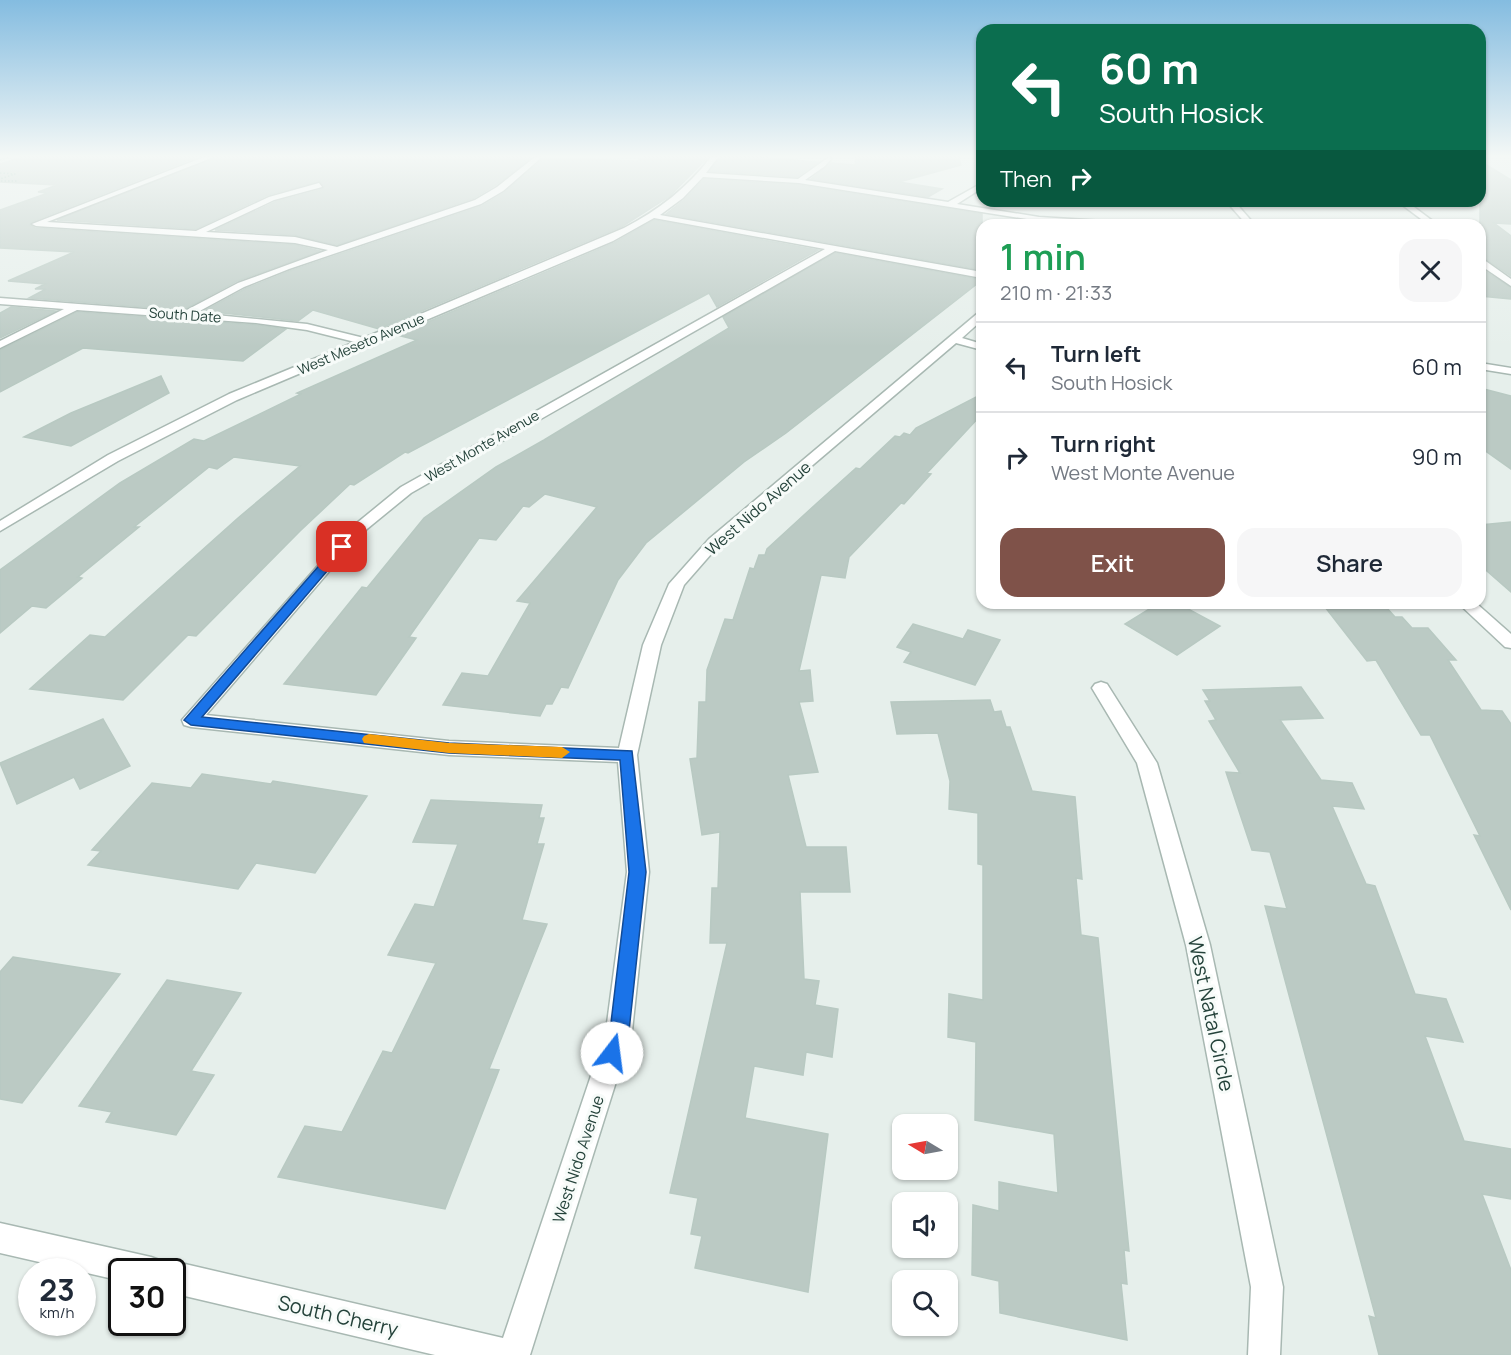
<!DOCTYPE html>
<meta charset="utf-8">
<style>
body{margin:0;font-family:Manrope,sans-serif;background:#f6f6f7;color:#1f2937;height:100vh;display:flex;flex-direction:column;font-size:22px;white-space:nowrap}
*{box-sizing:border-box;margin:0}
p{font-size:20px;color:#747a83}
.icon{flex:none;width:33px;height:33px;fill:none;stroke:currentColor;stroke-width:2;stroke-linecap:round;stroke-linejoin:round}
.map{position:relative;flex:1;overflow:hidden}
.side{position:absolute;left:976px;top:219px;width:510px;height:390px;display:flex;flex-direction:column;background:#fff;border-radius:18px;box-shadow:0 2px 4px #0004}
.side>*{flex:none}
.hud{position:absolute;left:976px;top:24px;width:510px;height:183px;border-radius:18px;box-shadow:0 2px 4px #0004;background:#0b6e4f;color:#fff;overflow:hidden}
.needle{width:39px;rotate:280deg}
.fabs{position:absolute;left:892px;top:1114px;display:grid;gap:12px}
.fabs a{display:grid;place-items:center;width:66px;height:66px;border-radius:12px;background:#fff;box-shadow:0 2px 4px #0004;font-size:30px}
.speed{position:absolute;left:18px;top:1258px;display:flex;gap:12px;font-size:30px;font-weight:700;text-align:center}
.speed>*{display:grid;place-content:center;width:78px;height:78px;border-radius:50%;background:#fff;box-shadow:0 2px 4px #0004;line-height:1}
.speed small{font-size:15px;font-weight:400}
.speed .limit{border:3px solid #111;border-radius:9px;background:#fff;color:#111}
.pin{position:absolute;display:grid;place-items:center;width:51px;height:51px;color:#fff;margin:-26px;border-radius:12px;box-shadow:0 3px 9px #0006}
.me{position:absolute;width:66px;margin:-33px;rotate:15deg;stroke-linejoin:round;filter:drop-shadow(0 0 4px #0008)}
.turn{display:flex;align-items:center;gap:21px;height:126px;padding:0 24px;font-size:27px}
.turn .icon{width:78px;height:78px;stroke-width:2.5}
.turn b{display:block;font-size:42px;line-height:51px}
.then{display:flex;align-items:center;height:57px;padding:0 24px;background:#0003;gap:12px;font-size:22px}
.round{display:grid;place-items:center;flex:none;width:63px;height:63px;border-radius:18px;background:#f6f6f7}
.headline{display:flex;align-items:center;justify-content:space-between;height:102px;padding:0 24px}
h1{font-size:36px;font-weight:600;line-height:45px;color:#1e9e55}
.primary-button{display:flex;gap:12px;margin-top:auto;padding:12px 24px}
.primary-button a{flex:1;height:69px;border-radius:18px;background:#7f5249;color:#fff;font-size:24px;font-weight:600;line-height:69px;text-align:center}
.primary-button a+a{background:#f6f6f7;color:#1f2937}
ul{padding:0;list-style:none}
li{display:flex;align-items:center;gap:18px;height:90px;padding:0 24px;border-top:2px solid #e0e1e3}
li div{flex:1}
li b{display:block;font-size:22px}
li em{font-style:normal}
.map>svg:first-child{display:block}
.building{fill:#bbcac4;stroke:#b8c9c2;stroke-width:1.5}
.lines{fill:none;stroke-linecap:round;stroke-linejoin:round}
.minor-casing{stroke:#a8b8b2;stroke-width:3}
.path{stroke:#86b3a5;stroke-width:1.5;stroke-dasharray:1.5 2;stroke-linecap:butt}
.minor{fill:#fff;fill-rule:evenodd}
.route{fill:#1a73e8;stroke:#114b97;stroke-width:1.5}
.slow{fill:#f59e0b}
.labels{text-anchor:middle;stroke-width:6;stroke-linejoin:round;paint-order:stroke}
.far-street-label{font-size:14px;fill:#24423a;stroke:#f7fbf9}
.street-label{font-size:16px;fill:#24423a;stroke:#f7fbf9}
.near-street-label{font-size:20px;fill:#24423a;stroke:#f7fbf9}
</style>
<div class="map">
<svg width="1511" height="1355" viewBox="0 0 1511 1355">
<rect width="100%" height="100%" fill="#e6efeb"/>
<g class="building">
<path d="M22,157h175l-166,65 -1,3 5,3 260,17 25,6 -83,30 -54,29 -154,-12 17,-9h-11l10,-5 -37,-3 66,-29 -74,-4v-38l48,-17 -10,-1 19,-7 -57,-3v-18z"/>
<path d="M216,157h303l12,1 -35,27 -22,13 -137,47 -42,-10 -80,-5 60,-28 48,-13 1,-3 -4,-5 -52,14 -72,34 -139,-9z"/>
<path d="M645,157h63l-38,39 -47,30 -244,103 -66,-19 -15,11 -94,-10 41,-22 45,-18 192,-65 22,-13 40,-35 93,3z"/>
<path d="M720,157h40l58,5 -21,15 -87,-6z"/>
<path d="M856,157h103l2,8 -62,17 43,7 -14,8 -117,-18 20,-16 24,2z"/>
<path d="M1480,161l31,19v44l-17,-1 17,13v40l-31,-21z"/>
<path d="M704,179l95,6 183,29v56l-316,-56 18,-14z"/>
<path d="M654,220l164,30 -101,57 -8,-14 -301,160 -3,-1 -51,33 -4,-1 -50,47 -104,105 -8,-1 -65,65 -93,-11 60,-54 15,2 133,-119 62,-52 -66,-9 -17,12 -8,-2 -75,60h5l-61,50 4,1 -36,30 -14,-2 -32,27v-63l120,-87 74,-44 10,2 97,-47 -4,-1 120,-53 -20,-5 217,-92z"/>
<path d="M835,253l147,27 -196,153 -42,29 -98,81 -28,37 -50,108 -7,-1 -9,17h-6l-6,12 -97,-11 19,-32 26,3 42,-73 -13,-2 80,-94 -52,-13 -16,13 -6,-1 -27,34 -17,-2 -70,99 7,1 -40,57 -92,-11 78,-97 5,1 57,-70 72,-51 48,-27 185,-112 -6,-11z"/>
<path d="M1480,268l31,20v11l-31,-3z"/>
<path d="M11,307l45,4 -56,27v-25z"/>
<path d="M77,312l179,13 30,4 -43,32 -160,-13 -83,44v-42z"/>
<path d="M161,376l8,17 -98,53 -47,-9 47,-24z"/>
<path d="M1480,388l31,8v73l-31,-22z"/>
<path d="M982,394v20l-55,59 4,1 -27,30 -3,-1 -52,54 -4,21 -24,-3 -22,96 11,-1 3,31 -14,1 19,70 -30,3 18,72h40l4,45h-50l4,87 15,2 -4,24 23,4 -6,48 -26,-5 -3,23 -49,-9 -9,52 83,16 -20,158 -113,-24 7,-32 -11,-2 7,-36 -28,-5 57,-250h-17l2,-55h6l2,-56 -18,3 -12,-76 7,-1 2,-56h7l1,-32 18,-51 8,1 17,-52 4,1 5,-14h6l2,-6 49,-45 40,-36 4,1 35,-33 5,1 4,-4 6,2 6,-7z"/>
<path d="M1511,522v70l-31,-27v-40z"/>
<path d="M1159,603h18l43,23 -43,29 -52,-31z"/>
<path d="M1325,607h61l9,10h7l10,11h16l28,32h-8l33,50 21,1 9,13v186l-37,-75 6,1 -50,-101h-9l-45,-75 -9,1z"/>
<path d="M913,624l50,15 5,-9 32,10 -25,45 -71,-23 7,-10 -14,-5z"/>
<path d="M1301,687l22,31 -43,2 41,60 31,3 12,26 -32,-3 34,78 9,2 40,108 31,5 17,43 -38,-6 39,105 47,8v50l-29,-5 29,76v85h-132l-10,-39 7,2 -111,-412 22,3 -17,-57 -18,-2 -26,-78 14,1 -31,-52 7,-1 -11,-19h5l-7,-11z"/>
<path d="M990,700l4,12 7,-1 5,16h4l22,64 43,6 7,82 -6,-1 5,57 17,3 31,313 -5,-1 3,34 -6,-1 6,57 -127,-27 -1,-32 -27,-6 1,-70 26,6v-29l59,11 -4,-59 -79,-14 1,-78 -28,-5 1,-43 34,6v-135l-5,-1v-51l-29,-4 1,-28 -12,-48 -41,1 -6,-32z"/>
<path d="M103,719l27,47 -50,23 -6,-12 -57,27 -17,-41z"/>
<path d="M202,774l69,10 2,-3 94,15 -52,77 -59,-10 -18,26 -150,-24 13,-14 -9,-1 60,-67 39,5z"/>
<path d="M431,800l111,5 -3,13h5l-7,26h7l-22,76 25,4 -58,145 10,1 -54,139 -167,-32 27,-51 37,6 41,-81 9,2 44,-90 -48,-8 27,-51 19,3 24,-63 -45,-2z"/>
<path d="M13,957l107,17 -98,129 -22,-4v-127z"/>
<path d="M167,980l74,13 -50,78 23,4 -38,60 -70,-13 6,-10 -33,-6z"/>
</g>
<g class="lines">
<defs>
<g id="minor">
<path d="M204,157h10l-167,65 149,9 73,-34 50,-14 3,4 -48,13 -68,32 89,5 42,10 138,-47 22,-13 38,-30h7l-39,34 -22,13 -192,65 -45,18 -48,26 111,11 57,14 260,-110c35,-18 63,-40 87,-71h7l-12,16 92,6 31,-22 2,2 -6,7 -20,14 143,22 34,-19v5l-25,16 82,13 97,6 4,2 -101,-4 -240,-38 -96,-6 -20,21 -23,17 322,57v6l-147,-27 -424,242 -49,40 -156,182 243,26 170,7 24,-103 26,-61 40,-45 269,-226 4,-1v8l-20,18 20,6v6l-26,-7 -237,202 -35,40 -23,60 -24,110 12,117 -17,159 -102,324h-95l-263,-62v-21h-50v9l-122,-28v-30l151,34 11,4 2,4 8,-4 331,77 103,-307 21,-159 -9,-110 -169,-7 -258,-28 -7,-2 -2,-5 170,-193 49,-40 424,-238 -171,-31 -41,23 -376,159 -119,61 -118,70v-10l108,-66 121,-61 126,-52 -48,-12 -51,-7 -179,-13 -77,38v-7l64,-32 -64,-5v-6l183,14 55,-29 90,-33 -33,-7 -259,-17 -4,-2z"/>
<path d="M1226,201h8l21,24h-8z"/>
<path d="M1397,201h9l32,24h-9z"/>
<path d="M1480,257l31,22v7l-31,-21z"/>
<path d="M1480,363l31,5v6l-31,-5z"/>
<path d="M1458,603h18l35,31v14l-6,-1z"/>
<path d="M1101,682l6,2 50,79 53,182 73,342 -3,68h-32l3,-68 -65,-342 -49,-182 -45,-75 3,-4z"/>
</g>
</defs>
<use href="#minor" class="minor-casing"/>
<g class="path">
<path d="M0,160l10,-3"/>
<path d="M0,173l15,1 -15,5"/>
<path d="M1,181h16"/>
</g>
<use href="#minor" class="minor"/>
</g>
<linearGradient id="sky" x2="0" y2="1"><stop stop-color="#84bce0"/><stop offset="0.45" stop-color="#f4f8f6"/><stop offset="1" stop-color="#f4f8f6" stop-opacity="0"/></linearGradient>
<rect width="1511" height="347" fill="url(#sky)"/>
<path class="route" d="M342,543l4,1v5l-144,168 247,26 183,8 14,121 -17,159 -10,29 -7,3 -7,-3 -3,-7 8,-22 19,-159 -9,-112 -171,-7 -258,-28 -7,-5 154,-176z"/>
<path class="slow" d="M369,734l80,9 113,4 8,5 -8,6 -113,-5 -85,-10 -2,-4 2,-3z"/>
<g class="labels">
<g class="far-street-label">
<text transform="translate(185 315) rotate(4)" y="5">South Date</text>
<text transform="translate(361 344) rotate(-23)" y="5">West Meseto Avenue</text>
<text transform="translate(482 446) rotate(-30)" y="5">West Monte Avenue</text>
</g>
<g class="street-label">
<text transform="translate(758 508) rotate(-41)" y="6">West Nido Avenue</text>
<text transform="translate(578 1159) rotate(-72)" y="6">West Nido Avenue</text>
</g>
<g class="near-street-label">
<text transform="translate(1211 1014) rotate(78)" y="7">West Natal Circle</text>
<text transform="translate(338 1316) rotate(13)" y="7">South Cherry</text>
</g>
</g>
</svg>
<div class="fabs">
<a><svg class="needle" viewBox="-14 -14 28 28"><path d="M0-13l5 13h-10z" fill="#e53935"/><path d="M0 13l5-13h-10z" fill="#747a83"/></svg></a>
<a><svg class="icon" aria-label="sound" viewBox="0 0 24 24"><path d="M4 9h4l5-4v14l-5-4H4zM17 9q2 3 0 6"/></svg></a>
<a><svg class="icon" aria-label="search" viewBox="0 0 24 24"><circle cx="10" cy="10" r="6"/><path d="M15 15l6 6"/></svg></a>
</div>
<div class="speed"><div>23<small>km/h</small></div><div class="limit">30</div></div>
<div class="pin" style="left:342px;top:547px;background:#d93025"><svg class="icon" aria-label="arrive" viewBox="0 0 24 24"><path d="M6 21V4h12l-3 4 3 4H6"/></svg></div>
<svg class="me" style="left:612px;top:1053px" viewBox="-20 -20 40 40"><circle r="19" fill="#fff"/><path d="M0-13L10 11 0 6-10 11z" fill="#1a73e8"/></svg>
<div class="hud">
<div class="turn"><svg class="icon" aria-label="left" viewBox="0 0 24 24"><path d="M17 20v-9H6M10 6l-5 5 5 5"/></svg><div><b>60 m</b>South Hosick</div></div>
<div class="then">Then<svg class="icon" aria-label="right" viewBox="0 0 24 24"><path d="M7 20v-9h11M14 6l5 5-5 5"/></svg></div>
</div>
<section class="side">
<div class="headline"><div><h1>1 min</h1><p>210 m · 21:33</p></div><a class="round"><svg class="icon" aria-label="close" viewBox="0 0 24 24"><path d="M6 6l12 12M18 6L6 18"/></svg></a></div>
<ul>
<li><svg class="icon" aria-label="left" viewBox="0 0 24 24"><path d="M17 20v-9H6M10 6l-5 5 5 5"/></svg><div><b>Turn left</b><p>South Hosick</p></div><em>60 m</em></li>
<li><svg class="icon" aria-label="right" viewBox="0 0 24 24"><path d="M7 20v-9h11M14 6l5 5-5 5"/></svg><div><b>Turn right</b><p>West Monte Avenue</p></div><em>90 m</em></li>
</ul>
<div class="primary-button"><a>Exit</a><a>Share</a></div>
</section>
</div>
